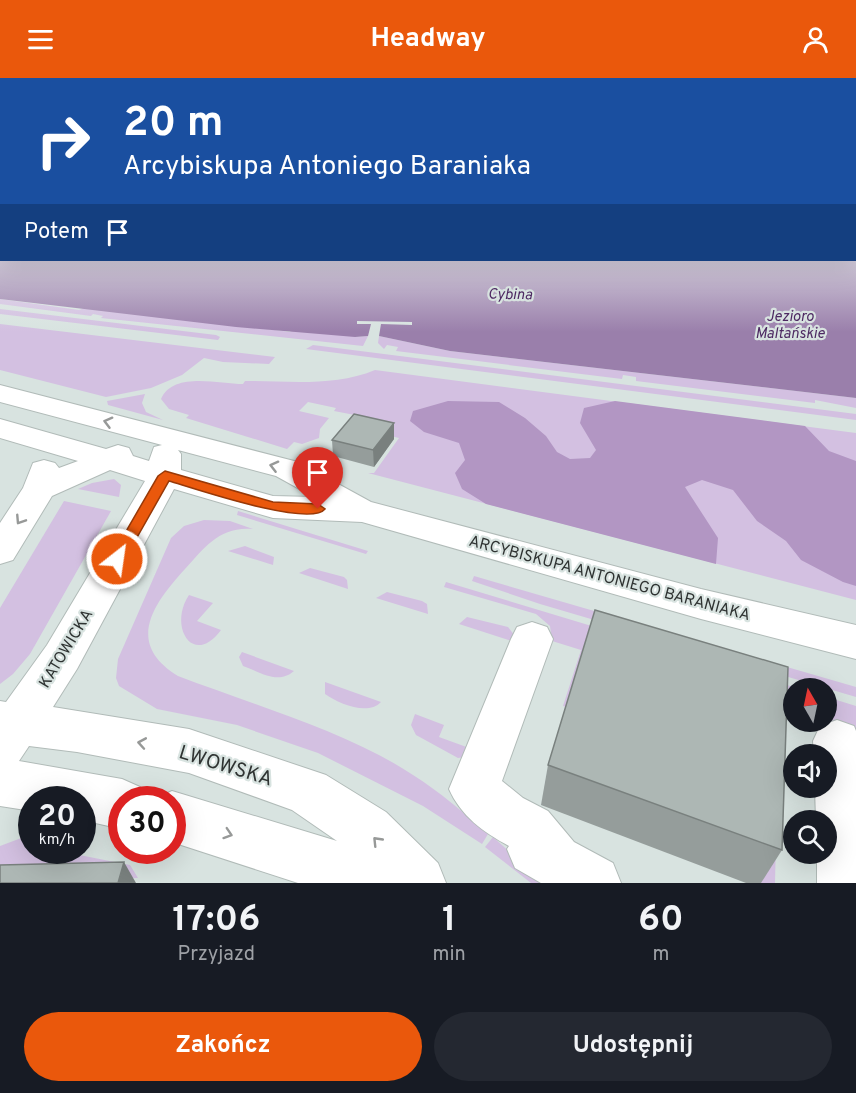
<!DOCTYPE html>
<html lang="pl">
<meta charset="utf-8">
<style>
body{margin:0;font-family:Overpass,sans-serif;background:#242831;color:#f1f3f6;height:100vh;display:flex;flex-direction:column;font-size:22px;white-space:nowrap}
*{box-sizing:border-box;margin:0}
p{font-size:20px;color:#9ea1a6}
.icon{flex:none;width:33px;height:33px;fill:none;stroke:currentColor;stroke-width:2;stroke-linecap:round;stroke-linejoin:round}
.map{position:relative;height:805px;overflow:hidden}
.drawer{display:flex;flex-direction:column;background:#171b24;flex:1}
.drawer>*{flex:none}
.guide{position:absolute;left:0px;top:0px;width:856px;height:183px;box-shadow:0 6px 24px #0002;background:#1a4fa0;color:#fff;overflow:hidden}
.needle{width:39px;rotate:351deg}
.controls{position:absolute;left:783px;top:600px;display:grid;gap:12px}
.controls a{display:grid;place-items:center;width:54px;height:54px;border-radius:50%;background:#171b24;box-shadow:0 6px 24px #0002;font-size:30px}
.speed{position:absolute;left:18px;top:708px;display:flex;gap:12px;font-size:30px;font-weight:700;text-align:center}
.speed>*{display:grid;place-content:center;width:78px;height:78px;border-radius:50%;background:#171b24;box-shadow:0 6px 24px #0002;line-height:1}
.speed small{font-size:15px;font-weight:400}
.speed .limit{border:9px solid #d22;background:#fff;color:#111}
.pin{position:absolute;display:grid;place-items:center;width:51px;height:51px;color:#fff;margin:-62px -26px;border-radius:50% 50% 50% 0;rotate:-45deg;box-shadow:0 0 6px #0007}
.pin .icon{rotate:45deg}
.me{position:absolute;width:66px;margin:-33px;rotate:30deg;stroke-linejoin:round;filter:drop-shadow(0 0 4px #0008)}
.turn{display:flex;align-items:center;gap:21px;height:126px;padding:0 24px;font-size:27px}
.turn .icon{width:78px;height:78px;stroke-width:2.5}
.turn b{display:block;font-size:42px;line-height:51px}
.then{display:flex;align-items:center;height:57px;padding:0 24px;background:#0003;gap:12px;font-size:22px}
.eta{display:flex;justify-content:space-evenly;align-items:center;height:102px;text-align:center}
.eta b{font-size:36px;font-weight:700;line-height:42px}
.action{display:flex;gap:12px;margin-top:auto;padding:12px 24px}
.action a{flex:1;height:69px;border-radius:36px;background:#ea580c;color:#fff;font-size:24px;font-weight:700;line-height:69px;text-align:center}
.action a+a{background:#242831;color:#f1f3f6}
header{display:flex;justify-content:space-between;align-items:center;height:78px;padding:0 24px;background:#ea580c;color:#fff;font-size:27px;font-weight:700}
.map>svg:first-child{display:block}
.green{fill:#d3c0e1}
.forest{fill:#b296c3}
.water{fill:#9a7fab}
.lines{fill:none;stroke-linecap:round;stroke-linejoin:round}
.minor-casing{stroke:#b1bbb8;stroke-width:2}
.minor{fill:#fff;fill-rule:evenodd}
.wall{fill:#959d9b}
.shaded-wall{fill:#79807e}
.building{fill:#adb7b4;stroke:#79807e;stroke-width:1.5}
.oneway{stroke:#979998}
.route{fill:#ea580c;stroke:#983908;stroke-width:1.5}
.labels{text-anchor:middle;stroke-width:4.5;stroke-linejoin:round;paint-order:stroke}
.far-water-label{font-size:15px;font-style:italic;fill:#4d2962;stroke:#d8e3e0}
.street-label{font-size:16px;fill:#2f3332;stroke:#d8e3e0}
.near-street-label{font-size:20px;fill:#2f3332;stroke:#d8e3e0}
</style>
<header><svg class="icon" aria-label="menu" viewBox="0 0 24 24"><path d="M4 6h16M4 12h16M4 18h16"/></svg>Headway<svg class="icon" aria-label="person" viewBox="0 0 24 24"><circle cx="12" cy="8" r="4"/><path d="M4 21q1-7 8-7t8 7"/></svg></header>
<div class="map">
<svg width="856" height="805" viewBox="0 0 856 805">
<rect width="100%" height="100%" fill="#d8e3e0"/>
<g class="green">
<path d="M0,221l79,11 11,-4 200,26 4,-3 53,1 8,7 13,-1 -5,10 -262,-28 2,-2 -10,-2 -2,2 -91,-12z"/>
<path d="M0,231l216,26 4,2 -2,3 -218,-26z"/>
<path d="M0,246l275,33 -6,7 -46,-2 -19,-4 -22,17 -31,13 -45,9 -106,-27z"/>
<path d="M379,258l71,15 406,47v10l-41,-8v3l-179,-22v-4l-13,-2 -1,4 -226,-28 2,-4 -11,-2 -3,4 -6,-6z"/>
<path d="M313,267l543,69v6l-550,-71z"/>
<path d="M375,292l481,63v167l-488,-127h6l25,-35 -42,-10 8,-11 -31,-6 2,-3 -28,-6 -9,9 30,7 -9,11 -1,9 -17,6 -8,-2 -7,7 -101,-31 3,-3 -20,-6 -8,-10c12,-28 58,-15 82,-15l2,-3c43,0 89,6 130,-11z"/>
<path d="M145,316l-3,9 4,9 17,8 -55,-15 -1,-4z"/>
<path d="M114,401l7,6 -2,12 -41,-8 14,-6z"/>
<path d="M64,423l47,10 -81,143 -17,20 -13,10v-76z"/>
<path d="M238,433l130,40 -2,3 -129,-39z"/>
<path d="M204,442l26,1 23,8c-33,-3 -48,18 -68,40 -31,34 -61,74 -7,107 73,28 171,56 235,99 27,17 51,38 75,59l-6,10 -59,-38 -105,-53 -81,-28 -80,-16 -38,-23 -3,-8 2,-19 53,-121 13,-12z"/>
<path d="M245,468l29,11 -1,8 -45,-14z"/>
<path d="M310,490l34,9 3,3 1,9 -49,-16z"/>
<path d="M474,498l382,111v10l-316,-93 -68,-23z"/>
<path d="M446,504l351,106h-3l-1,32 -14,-5 -4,168h-17l-189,-175 -6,-2 18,-56 -29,-9 -2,-15 -14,-12 -92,-27z"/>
<path d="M387,514l35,9 5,3 1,10 -52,-16z"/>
<path d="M189,517l24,8 -16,18 24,9c-28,38 -53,-4 -32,-35z"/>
<path d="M467,539l41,10 7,9v6l-56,-18z"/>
<path d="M242,574l52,19c-16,14 -34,1 -51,-5l-4,-9z"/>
<path d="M325,604l56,20c-13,14 -42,2 -56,-8z"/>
<path d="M827,619l29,9v32l-56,-16h26z"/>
<path d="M415,636l29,11 -5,12 33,12 -8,8 -6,1 -42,-23 -5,-10z"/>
<path d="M24,759l7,6 1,7 27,1 71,14 8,13 -138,5v-37z"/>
<path d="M493,759l51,46h-13l-46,-36z"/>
</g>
<path class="forest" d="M448,323l51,1 26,16 21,18 11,16 13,7 20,-1 6,-8 -16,-27 4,-15 31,-7 190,25 24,25 27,10v125l-13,-4 -42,-22 -15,-19 -29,-20 -24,-31 -31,-10 -17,7 33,51 -2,26 -230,-60 -24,-15 -7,-16 10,-13 -6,-17 -35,-11 -14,-11 3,-10z"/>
<path class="water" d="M0,141l2,41h853l1,-41v179l-406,-47 -71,-15 2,-12 31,1v-3l-55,-1v3h14l-3,12 -13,1 -119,-10 -236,-28z"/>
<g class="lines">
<defs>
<g id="minor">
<path d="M0,307l298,77 73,40 330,87 155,36v34l-155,-40 -339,-97 -89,-4 -99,-29 -97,180 -24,38 136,22 137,46 60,37 52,51 8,20h-148l-126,-41v-42h-19l19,-9 165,50 -45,-31 -103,-37 -112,-21 -48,-6 -10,15 103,18 18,8 6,13h-24v29l-40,-9v-20h-50v11l-32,-5v-105l6,1 41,-57 98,-164 -35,-11 -58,26 -39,64 -13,4v-41l23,-35 10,-25 11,-3 11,3 4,5 19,-7 -78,-23v-19l106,30 12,-4 11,3 4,8 16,5 5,-14 8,-2 -162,-43zM178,372l98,26 38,21 -41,-1 -92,-26v-16z"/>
<path d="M532,544l15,5 6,12 -51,142 21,17 25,13 26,31 39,21 8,20h-80l-26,-15 -8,-19 2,-3c-26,-14 -48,-30 -60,-57l62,-150 6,-12z"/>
<path d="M837,642l17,6 2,5v152h-39v-29h9v-34h-10l-1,-32h11v-34h-12l-1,-13 7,-15z"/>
</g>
</defs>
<use href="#minor" class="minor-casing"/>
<use href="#minor" class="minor"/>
</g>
<g class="wall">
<path d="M394,361l-20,28 -41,-11 -1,-16z"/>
<path d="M548,687l234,85 -21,33h-15l-205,-78z"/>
</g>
<g class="shaded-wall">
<path d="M394,345v16l-20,28 -1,-17z"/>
<path d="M124,784l12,21h-18z"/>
</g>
<g class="building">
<path d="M354,336l40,9 -21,27 -41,-10z"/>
<path d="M595,532l193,57 -6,183 -234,-85z"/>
<path d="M124,784l-6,21h-118v-18z"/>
</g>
<defs><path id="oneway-chevron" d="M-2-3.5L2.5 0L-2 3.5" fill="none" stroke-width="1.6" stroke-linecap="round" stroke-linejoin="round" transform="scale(1.5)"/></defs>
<g class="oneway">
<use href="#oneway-chevron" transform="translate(108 344) rotate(-165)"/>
<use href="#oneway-chevron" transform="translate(274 388) rotate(-166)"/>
<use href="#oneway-chevron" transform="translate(20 442) rotate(123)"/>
<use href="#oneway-chevron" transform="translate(142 665) rotate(-170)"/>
<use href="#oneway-chevron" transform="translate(228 756) rotate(18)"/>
<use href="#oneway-chevron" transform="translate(377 763) rotate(-134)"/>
</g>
<linearGradient id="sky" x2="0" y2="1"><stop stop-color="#899fd0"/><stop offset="0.56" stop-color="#edf2f1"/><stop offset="1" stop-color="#edf2f1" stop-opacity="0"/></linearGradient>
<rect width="856" height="254" fill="url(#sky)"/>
<path class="route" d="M165,393l108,31 45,2 7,5c-15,19 -132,-21 -156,-28l-46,81h-11l-2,-3 48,-83z"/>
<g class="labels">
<g class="far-water-label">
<text transform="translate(510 216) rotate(1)" y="5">Cybina</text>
<text x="790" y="243">Jezioro<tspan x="790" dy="17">Maltańskie</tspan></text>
</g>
<g class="street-label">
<text transform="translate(610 499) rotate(15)" y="6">ARCYBISKUPA ANTONIEGO BARANIAKA</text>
<text transform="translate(65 570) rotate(-59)" y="6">KATOWICKA</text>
</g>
<g class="near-street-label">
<text transform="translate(226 687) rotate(17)" y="7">LWOWSKA</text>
</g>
</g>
</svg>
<div class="controls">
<a><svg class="needle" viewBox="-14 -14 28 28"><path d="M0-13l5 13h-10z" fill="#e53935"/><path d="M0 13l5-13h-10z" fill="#9ea1a6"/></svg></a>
<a><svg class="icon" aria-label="sound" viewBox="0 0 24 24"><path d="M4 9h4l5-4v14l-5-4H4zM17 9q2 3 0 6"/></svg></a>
<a><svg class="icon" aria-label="search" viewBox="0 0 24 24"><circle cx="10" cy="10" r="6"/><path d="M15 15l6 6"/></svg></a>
</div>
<div class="speed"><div>20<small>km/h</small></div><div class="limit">30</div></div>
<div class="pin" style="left:318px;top:431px;background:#d93025"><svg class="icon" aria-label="arrive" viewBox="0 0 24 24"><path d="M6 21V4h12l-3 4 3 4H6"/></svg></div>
<svg class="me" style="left:117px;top:481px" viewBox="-20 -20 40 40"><circle r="17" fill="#ea580c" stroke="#fff" stroke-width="3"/><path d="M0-11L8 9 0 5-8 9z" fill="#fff"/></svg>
<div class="guide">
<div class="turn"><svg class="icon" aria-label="right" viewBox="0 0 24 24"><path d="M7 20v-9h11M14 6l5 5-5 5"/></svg><div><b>20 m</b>Arcybiskupa Antoniego Baraniaka</div></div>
<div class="then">Potem<svg class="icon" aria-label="arrive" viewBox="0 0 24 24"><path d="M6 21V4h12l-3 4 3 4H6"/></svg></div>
</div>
</div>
<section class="drawer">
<div class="eta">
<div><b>17:06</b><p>Przyjazd</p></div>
<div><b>1</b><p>min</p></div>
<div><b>60</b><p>m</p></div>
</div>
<div class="action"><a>Zakończ</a><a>Udostępnij</a></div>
</section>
